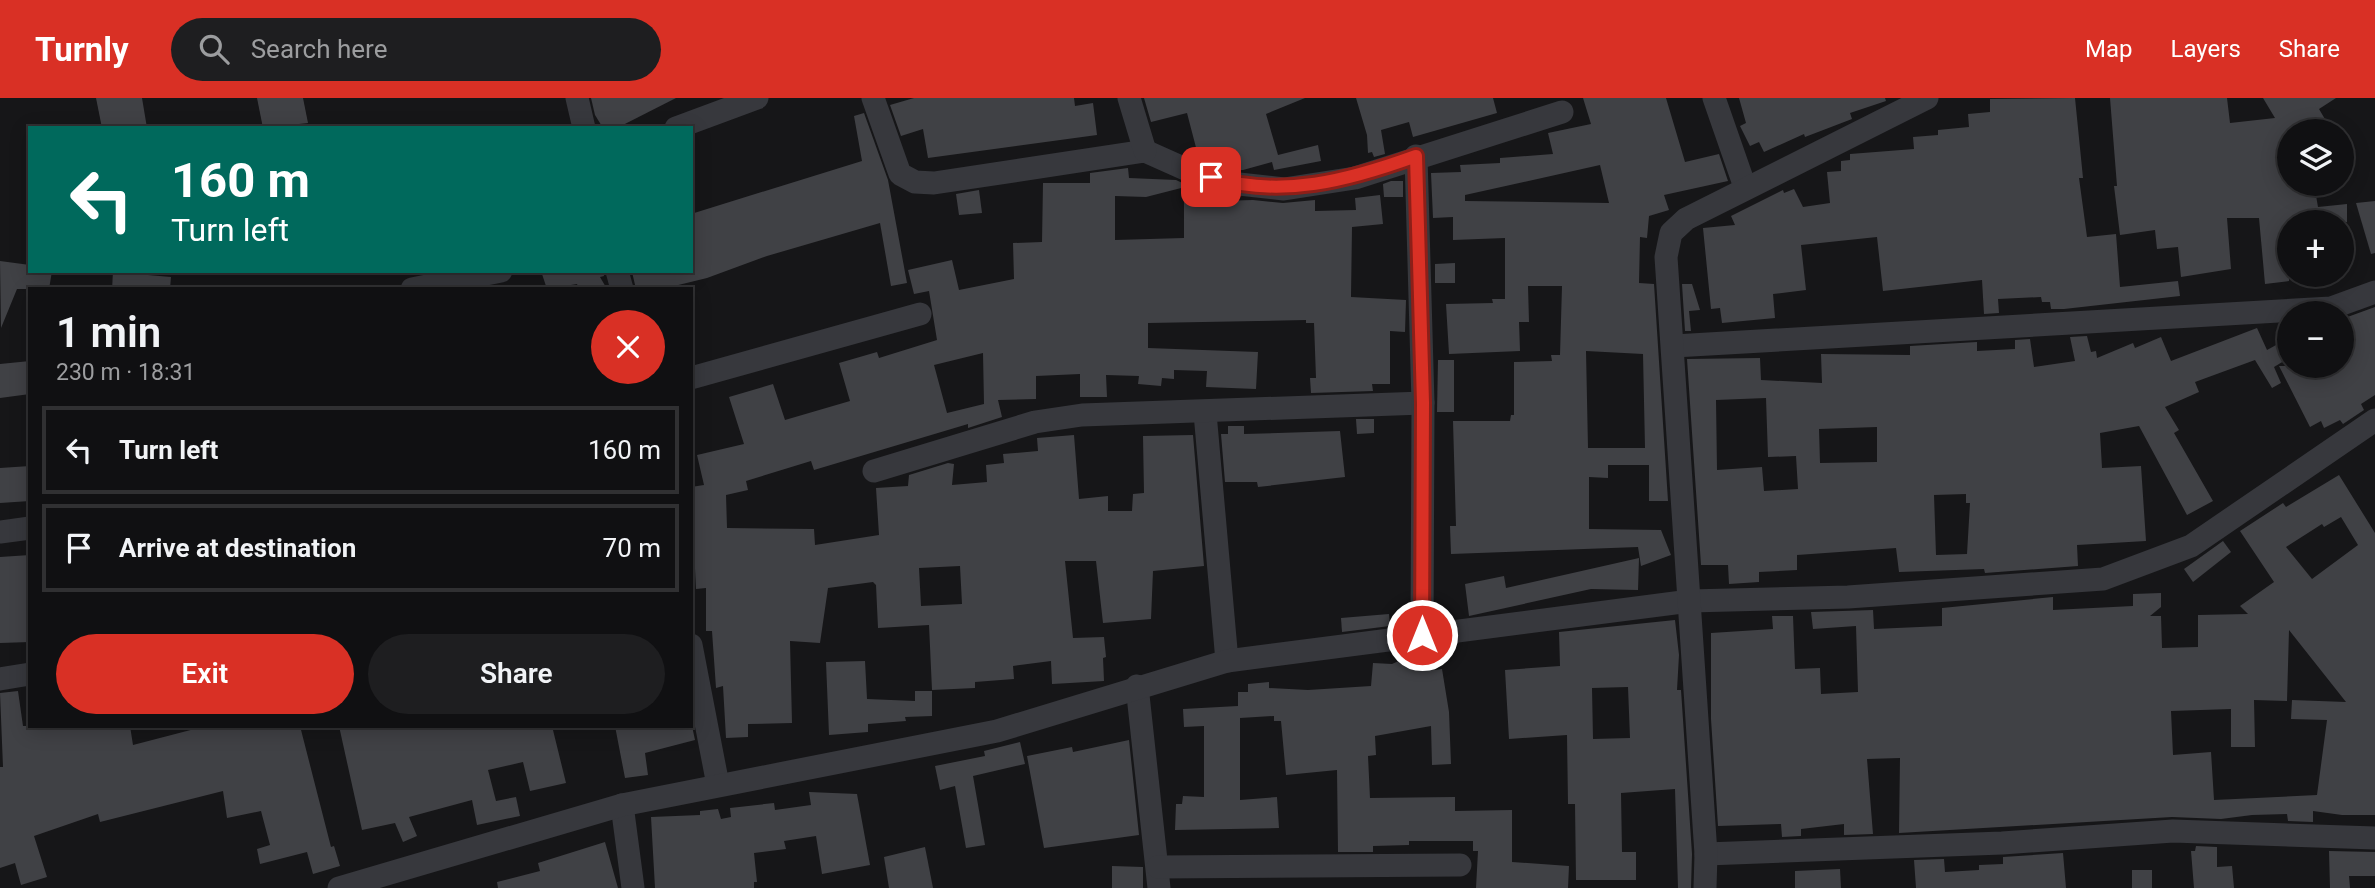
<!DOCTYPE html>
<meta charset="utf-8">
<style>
body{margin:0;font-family:Roboto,sans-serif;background:#1e1e20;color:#f1f3f6;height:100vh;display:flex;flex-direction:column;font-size:26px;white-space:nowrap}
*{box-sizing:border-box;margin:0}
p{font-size:23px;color:#9c9d9f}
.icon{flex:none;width:38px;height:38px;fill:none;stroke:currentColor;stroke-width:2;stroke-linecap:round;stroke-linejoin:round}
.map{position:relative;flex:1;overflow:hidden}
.drawer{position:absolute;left:28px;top:189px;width:665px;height:441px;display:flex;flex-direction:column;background:#101012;border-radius:0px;box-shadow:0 4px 18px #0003,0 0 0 2px #303032}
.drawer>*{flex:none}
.top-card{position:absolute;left:28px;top:28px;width:665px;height:147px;border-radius:0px;box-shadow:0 4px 18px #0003,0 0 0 2px #303032;background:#00695c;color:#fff;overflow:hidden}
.fabs{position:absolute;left:2277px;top:21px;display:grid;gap:14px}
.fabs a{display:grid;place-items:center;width:77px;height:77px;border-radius:50%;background:#101012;box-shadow:0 4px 18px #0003,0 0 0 2px #303032;font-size:35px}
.pin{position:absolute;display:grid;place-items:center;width:60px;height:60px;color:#fff;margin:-30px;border-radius:14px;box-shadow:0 4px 10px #0006}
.me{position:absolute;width:77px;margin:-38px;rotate:0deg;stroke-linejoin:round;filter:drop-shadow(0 0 5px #0008)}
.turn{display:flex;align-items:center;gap:24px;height:147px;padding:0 28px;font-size:32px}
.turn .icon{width:91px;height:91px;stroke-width:2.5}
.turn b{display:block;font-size:49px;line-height:60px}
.round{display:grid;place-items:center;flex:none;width:74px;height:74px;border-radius:37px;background:#1e1e20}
.summary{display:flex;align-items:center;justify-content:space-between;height:119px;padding:0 28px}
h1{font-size:42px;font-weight:600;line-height:52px}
.action{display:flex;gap:14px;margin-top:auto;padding:14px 28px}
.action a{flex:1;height:80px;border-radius:42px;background:#d93025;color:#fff;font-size:28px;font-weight:600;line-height:80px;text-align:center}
.action a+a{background:#1e1e20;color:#f1f3f6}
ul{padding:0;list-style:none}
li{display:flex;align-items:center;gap:21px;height:88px;margin:0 14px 10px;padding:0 14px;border:4px solid #303032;border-radius:0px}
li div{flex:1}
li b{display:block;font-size:26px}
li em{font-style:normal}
header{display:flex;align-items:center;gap:42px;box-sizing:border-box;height:98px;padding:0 35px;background:#d93025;color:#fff}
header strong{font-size:33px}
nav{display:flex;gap:38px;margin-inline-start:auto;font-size:24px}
.search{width:490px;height:63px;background:#1e1e20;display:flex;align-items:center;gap:18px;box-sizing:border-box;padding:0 24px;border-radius:38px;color:#9c9d9f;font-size:26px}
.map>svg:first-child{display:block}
.building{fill:#404145;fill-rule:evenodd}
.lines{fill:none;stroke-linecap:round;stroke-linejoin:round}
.minor{stroke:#37383d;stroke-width:23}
.route-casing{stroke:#8d1f18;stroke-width:18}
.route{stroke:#d93025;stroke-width:12}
</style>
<header>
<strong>Turnly</strong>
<div class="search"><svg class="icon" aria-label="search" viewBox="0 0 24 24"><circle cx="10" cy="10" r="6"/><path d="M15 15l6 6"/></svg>Search here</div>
<nav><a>Map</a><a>Layers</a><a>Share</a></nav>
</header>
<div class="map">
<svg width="2375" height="790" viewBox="0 0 2375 790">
<rect width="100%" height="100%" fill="#161618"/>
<g class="building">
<path d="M96,0h46l5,30h-45z"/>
<path d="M257,0h46l5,25 -45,5z"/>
<path d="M591,0h85l-59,30h-14l-8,-13z"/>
<path d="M914,0h160l1,8 18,-3 4,32 -169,23 -5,-29 -22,7 -11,-31z"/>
<path d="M1144,0h161l-39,16 12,41 40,-10 3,16 -47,9 -2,-8 -29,8h-6l-8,-20 -30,9 -12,-46 -36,9z"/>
<path d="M1356,0h137l4,15 -84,24 -4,-15 -28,8 4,24 -11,3 -2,-5 -4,1 -1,-18z"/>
<path d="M1583,0h83l19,64 34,-8 9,27 -64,14 5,15 -20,6 -2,22 -7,-1 -1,46 15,1 14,217h-19v-36h-41v13l-19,-1v52l72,1 10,25 -30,11 -3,-19 -187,7 -1,-28h6l-3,-105h57l1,-6h3v-53l38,-1 -1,-6h9l2,-69h-34l1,36h-10l1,29 -71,3 -3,-50 47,-1 -1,-4h13v-61l-52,2v-23l-20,1 -2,-45 30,-1 -1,-7 40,-2v-5l53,-4 -5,-21 43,-9zM1600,67l9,38 -144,-2v-6zM1586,253l57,3 2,94h-57z"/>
<path d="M1739,0h146l1,3 -36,12 2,6 -47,18 -1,-3 -40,18 -5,-10 -9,4 -10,-20 6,-3z"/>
<path d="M2075,0l8,80h-4l8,59 29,-3 4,53 58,-6 2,15 -116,13h-13l-1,-7h-8l-1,-5 -43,2 1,14 -15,1 -2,-34 -99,11 -6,-54 -76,8 5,45 -33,4 2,24 -53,5 -2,-15 -9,1 -8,-81 32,-3 -4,-9 52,-26 1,3 10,-4 9,18 27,-4 -3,-31 14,-1v-10l9,-1v-6l64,-5 -1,-12 25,-2v-5l31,-3 -1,-13 22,-2v-13z"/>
<path d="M2110,0h117l3,25 45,-5 -12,-20h73l-17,11 13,22h-43v53h25l4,23 29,-3v18h-58v59l-24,3 -6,-66h-32l4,51 -50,8 -3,-30 -21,2 -2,-19 -35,5 -6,-49h3z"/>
<path d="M864,15l24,67 19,103 -16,3 -11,-63 -113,33 -60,22 -45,11h-26l-4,-17 3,-1h56v-57l171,-53 -8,-45z"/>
<path d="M1128,70l1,10 47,2 13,6 -43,11 -31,-1v44l69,-2v-36l69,-2 30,3 32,-3v11l41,-1 -1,-12 25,-3 3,29 -31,3 -1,70 55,3 -1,32 -15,-1v53h-18l1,7 -62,2 -1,-15h6l-2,-55h-8v-3l-158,3v25l110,4 -2,37 -50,-2 1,-16 -33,-1v9l-12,-1 -1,8 -23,-2 1,-8 -33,-1 1,22h-27v-23l-44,2v23l-38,1 4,17 -34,11v-4l-154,46 -3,-9 -65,20 2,9 -22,5 1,33 87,1 1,16 64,-10 -3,-47 32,-2 1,-11 39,-12 6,1 -2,21 35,-3 -1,-17 18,-2 -1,-9 35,-3 -1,-13 37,-3 5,64 29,-3v15h24l1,-17 11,-1 -1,-57 50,-1 11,131 -51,5 -2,48 -48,4 -7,-62h-31l8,77 31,-1 2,20 -3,1 1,23 -34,2 -18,1 -1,-23 -38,5 1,13 -39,3v6l-43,2 -3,-65 -51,3 -2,-43 -3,-3 -45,6 -8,55 -30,-2 2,82 -44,1v13l-22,1 -3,-52 -7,2 -4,-57h-6v-43l-10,1 -5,-102 13,-2 -7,-30 47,-11 -15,-47 44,-13 12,36 65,-19 -11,-38 38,-11 2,6 58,-18 -8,-49 -15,3 -6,-24 44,-10 7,30 55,-11 -1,-36 29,-1 1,-59h47v-10zM983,255l1,51 -37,9 -13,-48zM960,468l2,38 -41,2 -2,-38z"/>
<path d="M1391,83h12v16h-19l-1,-13z"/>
<path d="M979,92l3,23 -23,2 -3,-21z"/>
<path d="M2375,103v52l-4,1 -15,-51z"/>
<path d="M0,163l30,4v6h22l-3,18h-32l-16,39z"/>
<path d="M1455,165v20h-20v-19z"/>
<path d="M541,173h62l1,5 -4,1 7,12h-28l-2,-5 -30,5z"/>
<path d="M113,174l58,5 -1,12h-58z"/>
<path d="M1682,186h10l8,26 -11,1 2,20h-6z"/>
<path d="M2375,209v88l-14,9 3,6 -21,14 -3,-4 -16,8 -3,-7 -11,6 -31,-61h63v-47z"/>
<path d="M2257,230l10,22 22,-12v20l-15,9 7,16 -9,5 -17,-28 -60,22 4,10 -34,15 14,23 -5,3 39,68 -26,14 -48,-89 -39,7 2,35 39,-2 5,75 -69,4 1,21 -93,7 -1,-4 -85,3 -3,-24 -99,7v15l-38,2v10l-30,2 -1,-19h-27l-14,-206 73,-1 1,22 61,3 -1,-29 89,1v-9l67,-4v9l38,-2v-9l15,-1 4,28 41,-6 -5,-24 17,-1 4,16 5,-1 1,7 36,-15 2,5 26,-11 10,24zM1766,300l2,59 28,-1 2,33 -34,2 -2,-24 -45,3 -1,-70zM1877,329v35l-57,1 -1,-34zM1966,396v9h4l-3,51 -31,1 -2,-60z"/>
<path d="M1438,262h16v52h-17z"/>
<path d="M30,263v33l-30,4v-34z"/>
<path d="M1356,321h18v14l-17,1z"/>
<path d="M1228,328h16v8l96,-3 5,46 -87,10 -1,-5h-32l-4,-48h7z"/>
<path d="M30,368v35l-30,2v-35z"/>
<path d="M2339,377l36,58v282h-33l-29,-4v11l-25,-1 -1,-7 -35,1 -31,4 -49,-2 -273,16 1,-75 -33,1 6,75 -29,1v-11l-43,5v7l-19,1 -1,-13 -63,2 -7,-107v-86l62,-4 -1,-13h21l2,53 25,-1 1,26 37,-2 -2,-66 -43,3 -2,-17 62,-2 1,19 68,-3v-18l111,-11v13l80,-4v-12l28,-1v14l-11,9h11l1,32 36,-1v-32l50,-1 -8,-8 34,-24 -34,-51 43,-28 3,4zM2341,419l17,28 -46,34 -26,-32 36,-23 2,3zM2289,532l57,72 -54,-2 -1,19 36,1 -10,75 -103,5 -3,-48 -38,3 -2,-44 60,-2v38h24l-1,-47 33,1z"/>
<path d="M2223,443l8,11 -38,30 -9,-13z"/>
<path d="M30,457v87l-30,1v-86z"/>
<path d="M1639,460l-1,32 -47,-1 -122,27 -4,-32 39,-8 2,12z"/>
<path d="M1389,516l1,12 -48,6 -1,-14z"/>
<path d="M1675,522l4,35 -2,35h4l11,164 -1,34h-13l-3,-99 -54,4 1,59h14v28h-60l-1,-76h-7l-1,-69 -58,4 -4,-69 55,-4 -1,-34zM1628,589l2,51 -37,1 -1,-51z"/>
<path d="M1423,552l12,20 7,-1 7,43 2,52 -19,1 -1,-39 -56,10 1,19 -8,1 2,42 85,-1v14l57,-1v52l57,4 -1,22h-92l2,-37h-5v-10h-64v4l-36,1v6h-35l-1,-82 -51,5 -5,-54h-7v-5l-34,2v82l37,-3 2,31 -104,2 1,-26h6l1,-8 21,1v-71l-20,1 -1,-18 55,-3v-14h10v-8l21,-2v6l39,2 63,-4 2,-23 19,1z"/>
<path d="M865,563l2,38 48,2v-10h17v25l-27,1 1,4 -38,3v8l-39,3 -3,-73z"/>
<path d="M18,593l5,35h107l3,19 73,-19h94l31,121 3,-1 6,20 -27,8 -6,-22 -47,12 -3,-15 13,-4 -9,-34 -34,7 -4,-27 -123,31 -2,-8 -64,22 13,41 -26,8 -6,-22 -15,5v-101h3l-3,-74z"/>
<path d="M339,628h213l14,57 -36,8 -7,-29 -35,8 8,31 20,-4 4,19 -43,9 -5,-25 -63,17 8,19 -14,6 -8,-19 -33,7z"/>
<path d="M615,628h77l3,14 -50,13 3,22 -23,3z"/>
<path d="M1129,642l10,95 -95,13 -17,-92 45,-9 1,5z"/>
<path d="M1020,644l5,22 -52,12 12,69 -19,3 -11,-62 -15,4 -5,-24 50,-10 -1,-5z"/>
<path d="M809,694l48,2 13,71 -48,9 -6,-38 -32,5 2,8 -32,4 3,29h-3v6h-99l-4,-71 49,-2v-4l18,-2 3,10 10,-2 -1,-9 44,-5 1,7 36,-5z"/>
<path d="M605,744l13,46h-120l-1,-6 43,-11 -2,-8z"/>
<path d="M2196,748l21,1v20l15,-1 2,22h-40l-3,-37h4z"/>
<path d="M925,749l8,41h-44l-5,-31z"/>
<path d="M2329,753l46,1v24h-26l1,12h-20z"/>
<path d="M2063,755l3,35h-150l-2,-28 30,-1 1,13 34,-2v-5l24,-1v-7z"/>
<path d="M1112,768l31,1v21h-31z"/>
<path d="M1840,771l1,19h-46v-17z"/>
<rect x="2132" y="772" width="20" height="18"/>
</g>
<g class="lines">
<g class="minor">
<path d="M577,0l7,30"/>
<path d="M873,0l27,76 15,8 19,1 211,-32 47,21 38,11 54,6 71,-11 207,-66"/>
<path d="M1129,0l16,53"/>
<path d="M1714,0l31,89"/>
<path d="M676,30l81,-30"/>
<path d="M617,173l5,18"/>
<path d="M412,191l89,-18"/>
<path d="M1674,248l657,-38 44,-16"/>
<path d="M691,280l229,-64"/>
<path d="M1205,315l22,248"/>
<path d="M874,373l161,-49 47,-7 341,-12 -7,-247"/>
<path d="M0,434l30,-4"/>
<path d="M1422,537l1,-232"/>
<path d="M691,547l27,140"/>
<path d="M0,581l30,-5"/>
<path d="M1137,588l22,202"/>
<path d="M622,707l11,83"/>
<path d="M1706,756l296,-11 171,-12 202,7"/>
<path d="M1158,769l302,-2"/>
<path d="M339,790l283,-83 375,-74 230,-70 463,-60 158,-4 255,-18 88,-33 184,-126"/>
<path d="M1705,790l1,-34 -40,-597 5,-24 15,-14 241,-121"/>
</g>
</g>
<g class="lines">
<defs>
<path id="route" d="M1211,79c70,22 139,3 205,-21l7,247 -1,232"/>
</defs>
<use href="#route" class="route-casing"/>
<use href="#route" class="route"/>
</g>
</svg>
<div class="fabs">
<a><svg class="icon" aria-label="layers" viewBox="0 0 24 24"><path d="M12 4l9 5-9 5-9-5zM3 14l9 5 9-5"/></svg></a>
<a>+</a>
<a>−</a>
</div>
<div class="pin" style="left:1211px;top:79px;background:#d93025"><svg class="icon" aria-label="arrive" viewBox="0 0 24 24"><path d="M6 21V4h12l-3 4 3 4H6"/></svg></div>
<svg class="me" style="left:1422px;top:537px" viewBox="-20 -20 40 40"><circle r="17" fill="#d93025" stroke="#fff" stroke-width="3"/><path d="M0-11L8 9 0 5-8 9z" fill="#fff"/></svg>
<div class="top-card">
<div class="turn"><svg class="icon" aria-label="left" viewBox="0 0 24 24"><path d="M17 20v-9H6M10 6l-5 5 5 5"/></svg><div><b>160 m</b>Turn left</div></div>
</div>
<section class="drawer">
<div class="summary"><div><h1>1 min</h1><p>230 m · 18:31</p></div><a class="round" style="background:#d93025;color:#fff"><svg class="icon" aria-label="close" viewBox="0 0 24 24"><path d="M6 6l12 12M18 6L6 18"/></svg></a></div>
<ul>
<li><svg class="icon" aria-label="left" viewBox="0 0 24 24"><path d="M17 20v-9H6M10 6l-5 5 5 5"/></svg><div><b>Turn left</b></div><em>160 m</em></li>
<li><svg class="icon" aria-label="arrive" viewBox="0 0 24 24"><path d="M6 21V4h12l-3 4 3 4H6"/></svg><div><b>Arrive at destination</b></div><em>70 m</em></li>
</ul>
<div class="action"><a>Exit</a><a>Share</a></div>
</section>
</div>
